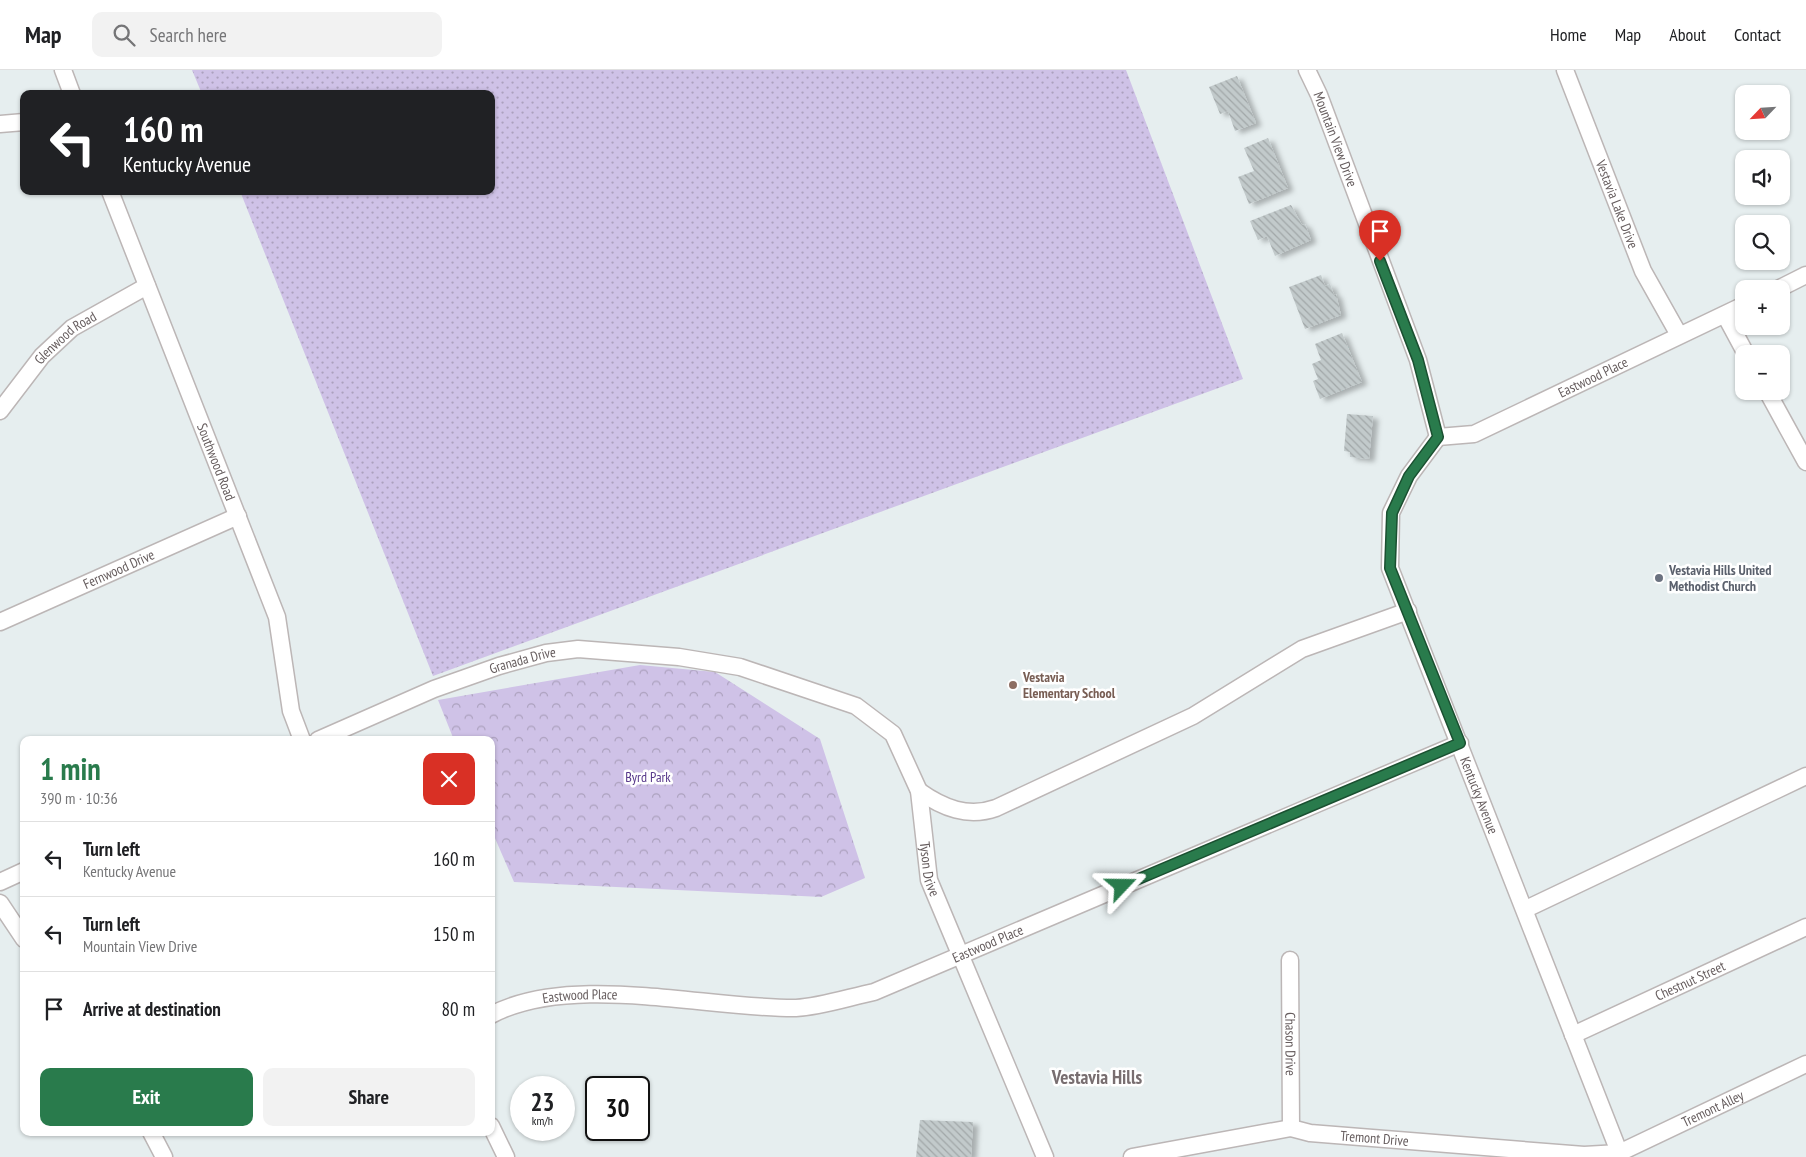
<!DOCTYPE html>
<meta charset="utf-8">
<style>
body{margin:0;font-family:"PT Sans Narrow",sans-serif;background:#f2f2f2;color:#202124;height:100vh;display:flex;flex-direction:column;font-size:19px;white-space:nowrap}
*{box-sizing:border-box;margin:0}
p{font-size:16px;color:#757577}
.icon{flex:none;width:28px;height:28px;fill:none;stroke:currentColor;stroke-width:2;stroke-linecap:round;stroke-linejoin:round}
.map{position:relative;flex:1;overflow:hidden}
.drawer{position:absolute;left:20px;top:666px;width:475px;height:400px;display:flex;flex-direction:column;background:#fff;border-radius:10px;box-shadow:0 1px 4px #0004}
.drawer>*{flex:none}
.hud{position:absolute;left:20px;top:20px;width:475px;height:105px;border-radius:10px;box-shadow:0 1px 4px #0004;background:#202124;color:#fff;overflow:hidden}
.needle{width:32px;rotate:245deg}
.buttons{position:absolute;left:1735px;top:15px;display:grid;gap:10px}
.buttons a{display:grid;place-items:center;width:55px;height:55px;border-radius:10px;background:#fff;box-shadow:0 1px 4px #0004;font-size:25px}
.speed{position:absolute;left:510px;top:1006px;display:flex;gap:10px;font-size:25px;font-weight:700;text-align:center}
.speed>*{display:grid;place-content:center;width:65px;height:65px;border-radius:50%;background:#fff;box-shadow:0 1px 4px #0004;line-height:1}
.speed small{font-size:12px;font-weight:400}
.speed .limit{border:2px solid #111;border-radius:8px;background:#fff;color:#111}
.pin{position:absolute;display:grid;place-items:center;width:42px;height:42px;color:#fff;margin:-51px -21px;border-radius:50% 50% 50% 0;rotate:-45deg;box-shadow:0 0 5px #0007}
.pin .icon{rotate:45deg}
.me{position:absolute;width:55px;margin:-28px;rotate:67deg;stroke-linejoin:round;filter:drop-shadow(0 0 4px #0008)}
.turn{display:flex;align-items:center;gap:18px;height:105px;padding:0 20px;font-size:22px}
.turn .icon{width:65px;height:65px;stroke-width:2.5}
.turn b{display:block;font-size:35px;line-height:42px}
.round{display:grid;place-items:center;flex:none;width:52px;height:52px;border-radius:10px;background:#f2f2f2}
.summary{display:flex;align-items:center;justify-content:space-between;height:85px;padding:0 20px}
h1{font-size:30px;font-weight:800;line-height:38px;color:#297b4c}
.action{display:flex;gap:10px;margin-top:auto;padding:10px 20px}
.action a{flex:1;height:58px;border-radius:10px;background:#297b4c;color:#fff;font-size:20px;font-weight:800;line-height:58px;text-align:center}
.action a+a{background:#f2f2f2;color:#202124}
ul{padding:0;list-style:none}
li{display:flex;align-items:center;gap:15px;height:75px;padding:0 20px;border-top:1px solid #e0e0e0}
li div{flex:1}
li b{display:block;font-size:19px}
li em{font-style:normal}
header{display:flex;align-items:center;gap:30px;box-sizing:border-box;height:70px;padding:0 25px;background:#fff;border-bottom:1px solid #e0e0e0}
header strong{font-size:24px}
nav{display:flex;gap:28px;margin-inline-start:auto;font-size:18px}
.search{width:350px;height:45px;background:#f2f2f2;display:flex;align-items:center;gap:12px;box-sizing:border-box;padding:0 18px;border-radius:10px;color:#757577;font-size:19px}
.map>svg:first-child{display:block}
.grass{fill:url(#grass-dots)}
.forest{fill:url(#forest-crowns)}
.building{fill:url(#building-back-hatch);filter:url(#shadow)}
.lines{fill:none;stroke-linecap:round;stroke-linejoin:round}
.street-casing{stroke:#bcb6b6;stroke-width:19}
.street{stroke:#fff;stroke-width:16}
.route-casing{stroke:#1b5031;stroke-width:12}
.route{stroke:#297b4c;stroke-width:9}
.worship-dot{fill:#6b7280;stroke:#fff;stroke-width:2}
.education-dot{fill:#8d6e63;stroke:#fff;stroke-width:2}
.labels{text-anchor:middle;stroke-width:5;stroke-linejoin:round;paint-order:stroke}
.street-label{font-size:14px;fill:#665d5e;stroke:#fff}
.worship-label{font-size:14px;font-weight:bold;fill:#5b616d;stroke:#fff;text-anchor:start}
.education-label{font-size:14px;font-weight:bold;fill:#785e54;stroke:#fff;text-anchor:start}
.park-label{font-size:14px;fill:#57388a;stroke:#fff}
.district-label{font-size:19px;font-weight:bold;fill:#786e70;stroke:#fff}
</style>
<header>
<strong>Map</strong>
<div class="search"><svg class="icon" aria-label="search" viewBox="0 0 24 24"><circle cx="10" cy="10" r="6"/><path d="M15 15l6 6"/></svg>Search here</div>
<nav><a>Home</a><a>Map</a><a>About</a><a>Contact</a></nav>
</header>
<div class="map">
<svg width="1806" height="1087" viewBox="0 0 1806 1087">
<defs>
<pattern id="grass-dots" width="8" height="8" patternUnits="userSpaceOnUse" patternTransform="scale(1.25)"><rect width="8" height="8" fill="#cfc2e7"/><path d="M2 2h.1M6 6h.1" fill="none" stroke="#aca1be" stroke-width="1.8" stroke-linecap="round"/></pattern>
<pattern id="forest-crowns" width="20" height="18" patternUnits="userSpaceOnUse" patternTransform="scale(1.25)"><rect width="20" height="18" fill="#cfc2e7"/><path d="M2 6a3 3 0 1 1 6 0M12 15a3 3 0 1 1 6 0" fill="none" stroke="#aca1be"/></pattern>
<pattern id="building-back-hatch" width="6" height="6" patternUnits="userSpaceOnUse" patternTransform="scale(1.25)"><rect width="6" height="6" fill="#c2cacb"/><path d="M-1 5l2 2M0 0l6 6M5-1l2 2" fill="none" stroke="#a1a7a8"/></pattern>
<filter id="shadow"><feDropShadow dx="5.5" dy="3" stdDeviation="2.5" flood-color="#0004"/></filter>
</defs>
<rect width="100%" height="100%" fill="#e6eeef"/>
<path class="grass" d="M192,0h934l117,309 -810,297 -193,-485h251v-97h-289z"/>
<path class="forest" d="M640,595l75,7 105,67 45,139 -44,19 -307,-15 -23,-53v-89h-37l-16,-40z"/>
<g class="building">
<path d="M1237,6l19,47 -21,8 -7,-20 -8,3 -11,-27z"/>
<path d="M1268,68l20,50 -39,16 -11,-27 16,-6 -10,-23z"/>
<path d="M1291,135l11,20 3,-1 6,16 -36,16 -8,-20 -9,4 -8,-19z"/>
<path d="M1321,205l4,11 5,-2 4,11 2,-1 5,21 -36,14 -16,-42z"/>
<path d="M1342,263l20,49 -42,17 -7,-18 5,-2 -6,-15 9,-4 -6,-16z"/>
<path d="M1347,344l26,2 -4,43 -19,-2v-5l-6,-1z"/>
<path d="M920,1050l53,2 -2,35h-55z"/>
</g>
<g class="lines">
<defs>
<g id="street">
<path d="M63,0l9,24"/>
<path id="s1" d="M1307,0l12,25 99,265 20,77"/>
<path id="s2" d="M1565,0l78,201 36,64"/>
<path d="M0,54l24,-2"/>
<path id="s3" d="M110,121l167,426 14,94 11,29"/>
<path d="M1778,219l28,-14"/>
<path d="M1725,245l21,39"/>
<path d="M1767,321l39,71"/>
<path id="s4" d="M0,341l42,-55 30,-28 75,-42"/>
<path id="s5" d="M1438,367l-29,39 -18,37 -1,55 231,589"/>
<path id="s6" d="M1438,367l36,-3 270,-129"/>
<path id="s7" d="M0,552l238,-106"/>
<path id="s8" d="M318,670l116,-51 65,-23 47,-13 32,-4 101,8 61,10 116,39 37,28 26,57 10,89 116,277"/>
<path d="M919,721c24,17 49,27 77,17l197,-92 109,-67 106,-38"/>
<path d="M0,812l24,-11"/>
<path d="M0,833l24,36"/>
<path d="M1526,839l280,-133"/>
<path id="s9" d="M1290,890l1,168"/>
<path id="s10" d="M491,945c81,-43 215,-6 305,-7 24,-1 54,-11 78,-16l586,-249"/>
<path id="s11" d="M1573,965l233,-108"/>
<path d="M491,1056l15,31"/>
<path d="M151,1062l13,25"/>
<path id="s12" d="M1132,1087l159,-29 19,5 274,22 35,-2 187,-89"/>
</g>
</defs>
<use href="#street" class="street-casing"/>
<use href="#street" class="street"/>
</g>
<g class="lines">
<defs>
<path id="route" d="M1122,816l338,-143 -70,-175 2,-55 17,-37 29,-39 -20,-77 -38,-99"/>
</defs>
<use href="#route" class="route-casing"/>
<use href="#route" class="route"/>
</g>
<circle class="worship-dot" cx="1659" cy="508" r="5"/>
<circle class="education-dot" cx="1013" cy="615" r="5"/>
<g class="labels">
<g class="street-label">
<text dy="5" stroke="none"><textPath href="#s1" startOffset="75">Mountain View Drive</textPath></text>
<text dy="5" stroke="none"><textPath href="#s2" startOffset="144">Vestavia Lake Drive</textPath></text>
<text dy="5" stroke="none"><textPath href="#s4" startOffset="99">Glenwood Road</textPath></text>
<text dy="5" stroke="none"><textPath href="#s6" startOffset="168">Eastwood Place</textPath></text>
<text dy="5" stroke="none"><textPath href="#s3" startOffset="291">Southwood Road</textPath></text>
<text dy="5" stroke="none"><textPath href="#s7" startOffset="130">Fernwood Drive</textPath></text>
<text dy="5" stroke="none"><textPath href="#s8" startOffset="220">Granada Drive</textPath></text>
<text dy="5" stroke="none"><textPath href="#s5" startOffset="389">Kentucky Avenue</textPath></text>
<text dy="5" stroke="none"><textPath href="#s8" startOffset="750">Tyson Drive</textPath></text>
<text dy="5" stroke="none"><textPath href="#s10" startOffset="512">Eastwood Place</textPath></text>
<text dy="5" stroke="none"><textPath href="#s11" startOffset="129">Chestnut Street</textPath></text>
<text dy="5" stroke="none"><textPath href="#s10" startOffset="92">Eastwood Place</textPath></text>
<text dy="5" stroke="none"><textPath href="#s9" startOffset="84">Chason Drive</textPath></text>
<text dy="5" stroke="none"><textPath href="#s12" startOffset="595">Tremont Alley</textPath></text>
<text dy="5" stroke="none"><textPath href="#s12" startOffset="246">Tremont Drive</textPath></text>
</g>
<g class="worship-label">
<text x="1669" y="505">Vestavia Hills United<tspan x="1669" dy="16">Methodist Church</tspan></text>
</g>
<g class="education-label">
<text x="1023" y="612">Vestavia<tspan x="1023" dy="16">Elementary School</tspan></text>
</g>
<g class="park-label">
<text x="648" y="712">Byrd Park</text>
</g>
<g class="district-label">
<text x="1097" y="1014">Vestavia Hills</text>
</g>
</g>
</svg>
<div class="buttons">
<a><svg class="needle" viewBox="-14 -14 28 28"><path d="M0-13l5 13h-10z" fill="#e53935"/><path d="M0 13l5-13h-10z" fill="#757577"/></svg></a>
<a><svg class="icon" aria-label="sound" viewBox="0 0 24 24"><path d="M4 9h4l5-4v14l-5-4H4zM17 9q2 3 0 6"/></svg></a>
<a><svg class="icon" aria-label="search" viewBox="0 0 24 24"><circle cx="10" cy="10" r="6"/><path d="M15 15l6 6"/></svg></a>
<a>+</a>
<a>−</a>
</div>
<div class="speed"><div>23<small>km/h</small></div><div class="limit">30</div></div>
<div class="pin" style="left:1380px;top:191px;background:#d93025"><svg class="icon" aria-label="arrive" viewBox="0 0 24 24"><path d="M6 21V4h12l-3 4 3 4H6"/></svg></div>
<svg class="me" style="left:1122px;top:816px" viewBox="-20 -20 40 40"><path d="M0-17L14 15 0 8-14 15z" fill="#297b4c" stroke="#fff" stroke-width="4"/></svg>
<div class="hud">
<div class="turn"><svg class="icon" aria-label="left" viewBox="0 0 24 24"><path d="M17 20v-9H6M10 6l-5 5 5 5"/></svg><div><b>160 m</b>Kentucky Avenue</div></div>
</div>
<section class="drawer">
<div class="summary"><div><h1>1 min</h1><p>390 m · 10:36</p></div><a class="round" style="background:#d93025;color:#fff"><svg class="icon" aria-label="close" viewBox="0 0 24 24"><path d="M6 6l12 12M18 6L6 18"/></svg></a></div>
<ul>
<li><svg class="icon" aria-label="left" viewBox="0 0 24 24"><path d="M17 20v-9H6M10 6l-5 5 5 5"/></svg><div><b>Turn left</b><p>Kentucky Avenue</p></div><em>160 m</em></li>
<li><svg class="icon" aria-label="left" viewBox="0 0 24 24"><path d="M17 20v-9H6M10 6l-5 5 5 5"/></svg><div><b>Turn left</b><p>Mountain View Drive</p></div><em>150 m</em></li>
<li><svg class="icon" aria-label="arrive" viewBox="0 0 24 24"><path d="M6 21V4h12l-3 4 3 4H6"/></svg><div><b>Arrive at destination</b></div><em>80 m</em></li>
</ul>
<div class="action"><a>Exit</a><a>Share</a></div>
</section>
</div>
